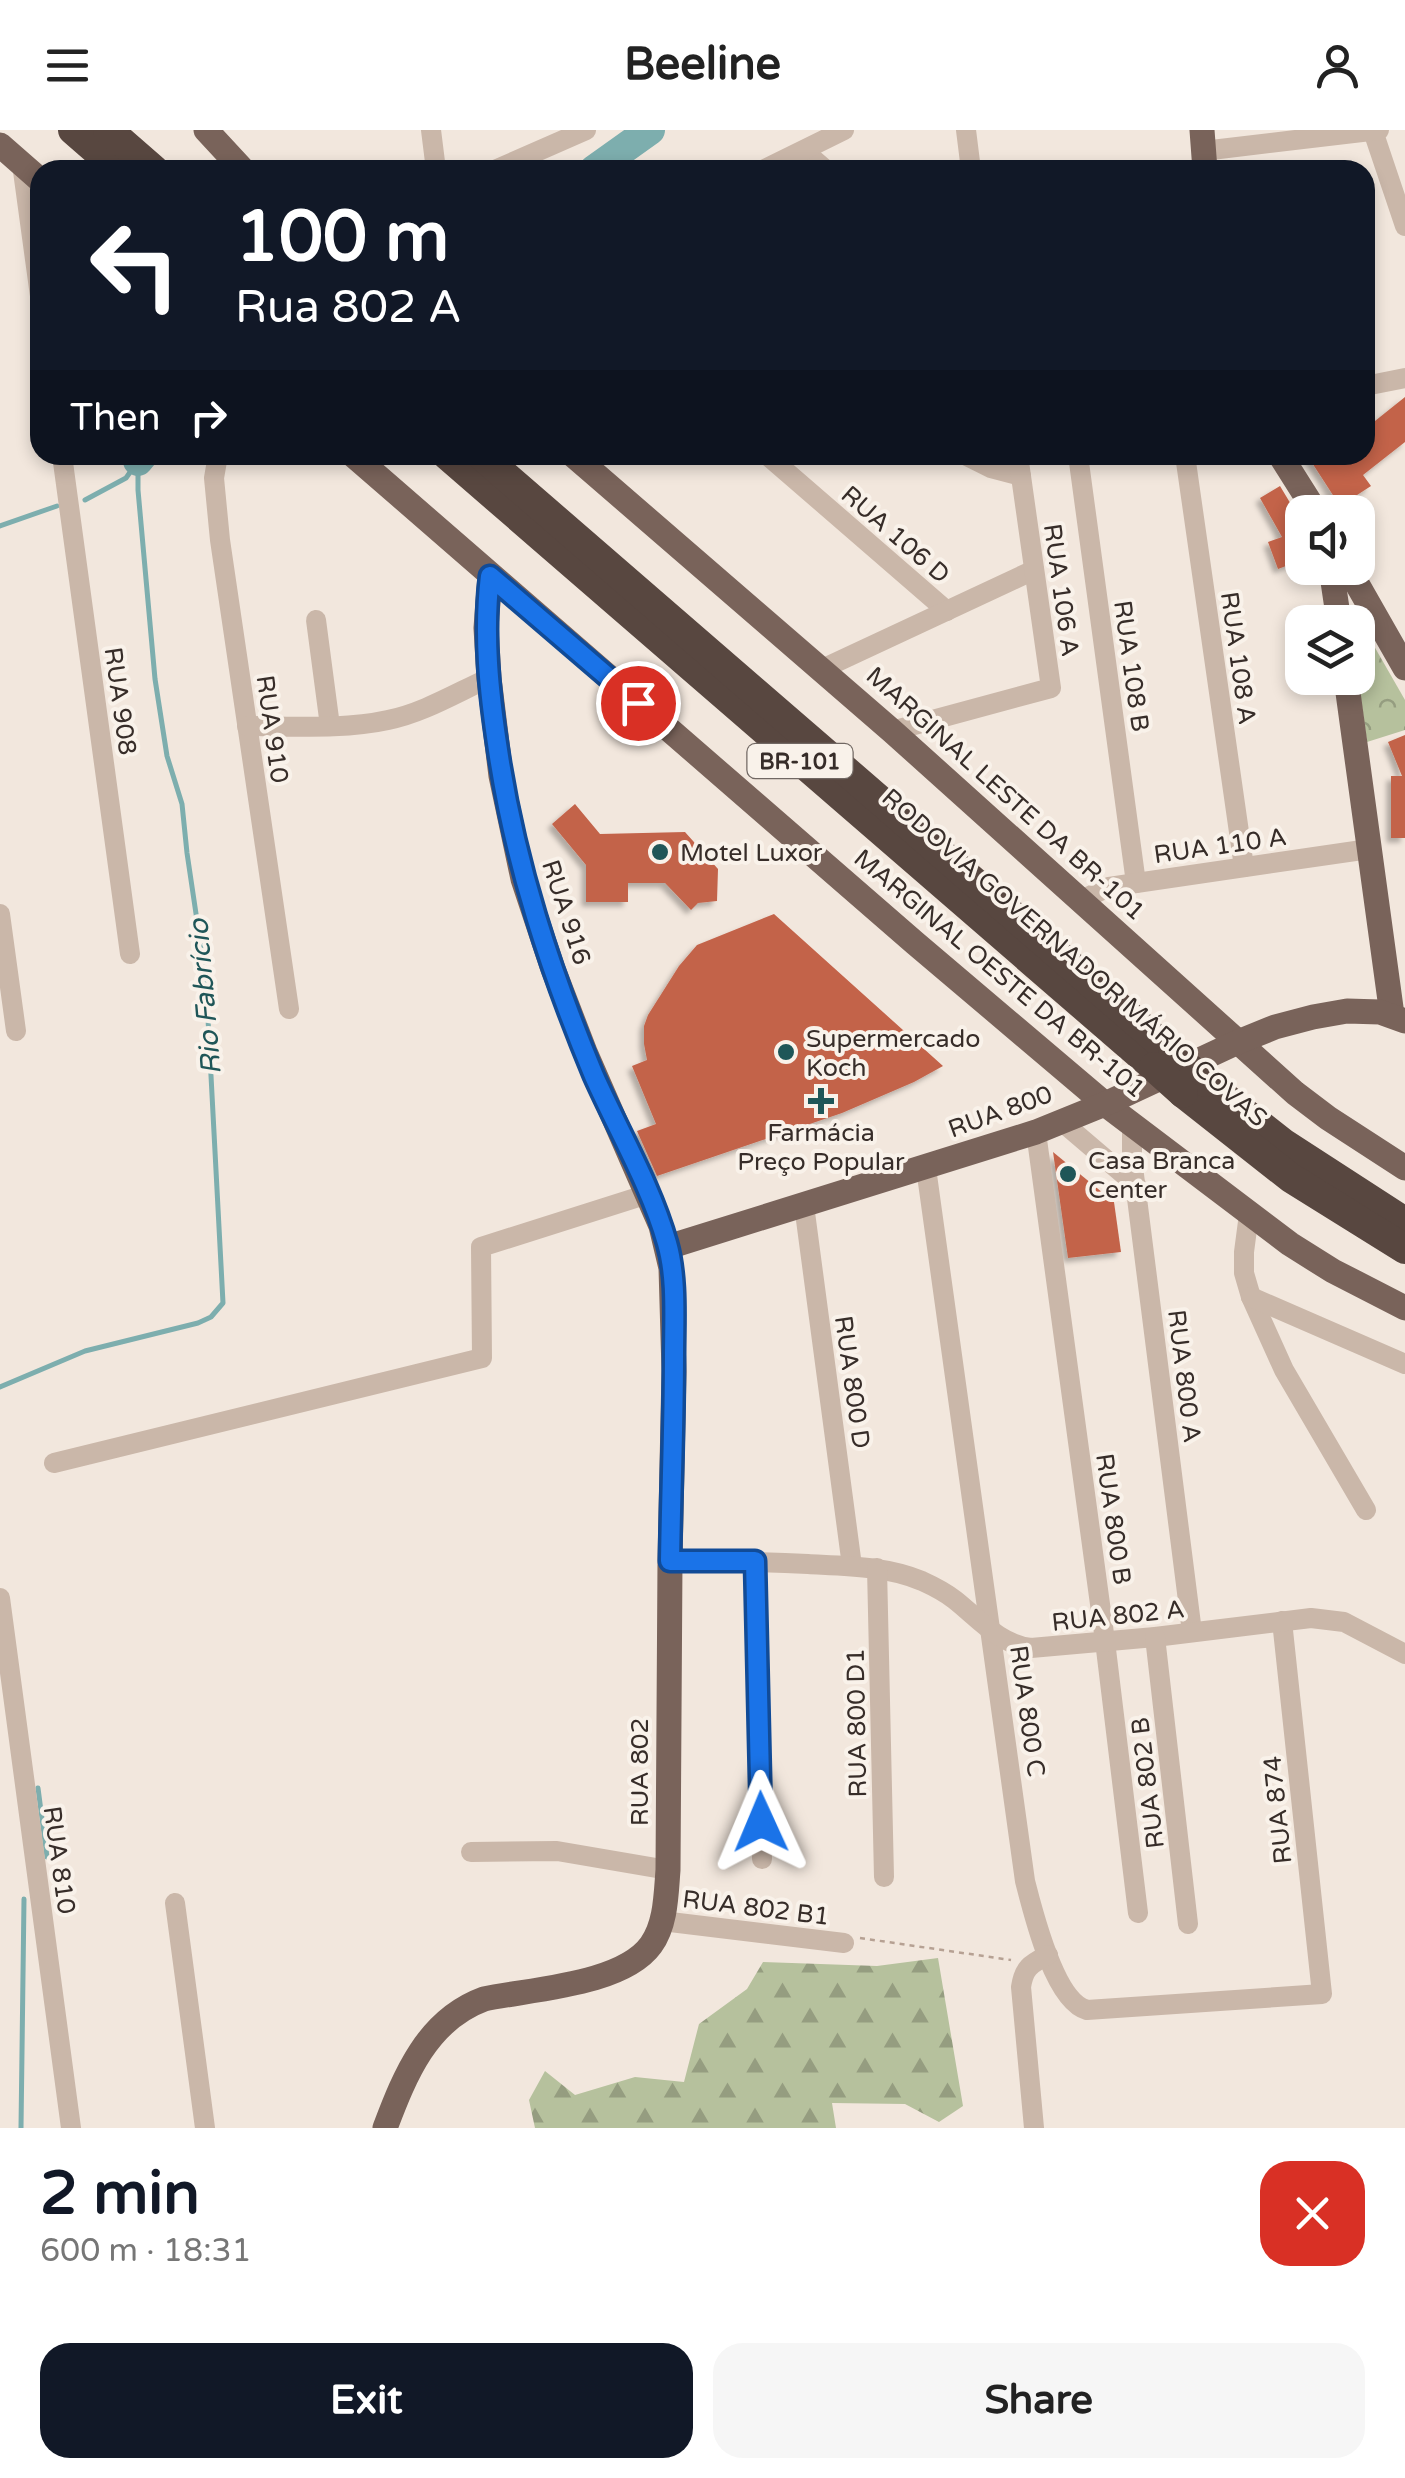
<!DOCTYPE html>
<meta charset="utf-8">
<style>
body{margin:0;font-family:"Varela Round",sans-serif;background:#f6f6f6;color:#222;height:100vh;display:flex;flex-direction:column;font-size:38px;white-space:nowrap}
*{box-sizing:border-box;margin:0}
p{font-size:32px;color:#767676}
.icon{flex:none;width:55px;height:55px;fill:none;stroke:currentColor;stroke-width:2;stroke-linecap:round;stroke-linejoin:round}
.map{position:relative;height:1998px;overflow:hidden}
.panel{display:flex;flex-direction:column;background:#fff;flex:1}
.panel>*{flex:none}
.hud{position:absolute;left:30px;top:30px;width:1345px;height:305px;border-radius:30px;box-shadow:0 5px 15px #0003;background:#111827;color:#fff;overflow:hidden}
.fabs{position:absolute;left:1285px;top:365px;display:grid;gap:20px}
.fabs a{display:grid;place-items:center;width:90px;height:90px;border-radius:20px;background:#fff;box-shadow:0 5px 15px #0003;font-size:50px}
.pin{position:absolute;display:grid;place-items:center;width:85px;height:85px;color:#fff;margin:-42px;border:5px solid #fff;border-radius:50%;box-shadow:0 2px 10px #0007}
.me{position:absolute;width:110px;margin:-55px;rotate:359deg;stroke-linejoin:round;filter:drop-shadow(0 0 8px #0008)}
.turn{display:flex;align-items:center;gap:35px;height:210px;padding:0 40px;font-size:45px}
.turn .icon{width:130px;height:130px;stroke-width:2.5}
.turn b{display:block;font-size:70px;line-height:85px}
.then{display:flex;align-items:center;height:95px;padding:0 40px;background:#0003;gap:20px;font-size:38px}
.round{display:grid;place-items:center;flex:none;width:105px;height:105px;border-radius:30px;background:#f6f6f6}
.head{display:flex;align-items:center;justify-content:space-between;height:170px;padding:0 40px}
h1{font-size:60px;font-weight:800;line-height:75px;color:#111827}
.button{display:flex;gap:20px;margin-top:auto;padding:20px 40px}
.button a{flex:1;height:115px;border-radius:30px;background:#111827;color:#fff;font-size:40px;font-weight:800;line-height:115px;text-align:center}
.button a+a{background:#f6f6f6;color:#222}
header{display:flex;justify-content:space-between;align-items:center;height:130px;padding:0 40px;background:#fff;font-size:45px;font-weight:800}
.map>svg:first-child{display:block}
.forest{fill:url(#forest-firs)}
.park{fill:url(#park-crowns)}
.lines{fill:none;stroke-linecap:round;stroke-linejoin:round}
.stream{stroke:#7daeae;stroke-width:5}
.river{stroke:#7daeae;stroke-width:30}
.building{fill:#c3634a;filter:url(#shadow)}
.path{stroke:#b6a193;stroke-width:2.5;stroke-dasharray:5 5;stroke-linecap:butt}
.minor{stroke:#cab7a9;stroke-width:20}
.major{stroke:#79635a;stroke-width:25}
.highway{stroke:#584740;stroke-width:30}
.highway-bridge{stroke:#584740;stroke-width:30}
.route-casing{stroke:#114b97;stroke-width:25}
.route{stroke:#1a73e8;stroke-width:18}
.poi-dot{fill:#1f5658;stroke:#f9f2ea;stroke-width:4}
.labels{text-anchor:middle;stroke-width:8;stroke-linejoin:round;paint-order:stroke}
.shield{fill:#f9f2ea;stroke:#716863;stroke-width:2.5}
.shield-label{font-size:22px;font-weight:bold;fill:#372d29}
.street-label{font-size:25px;fill:#372d29;stroke:#f9f2ea}
.poi-label{font-size:25px;fill:#372d29;stroke:#f9f2ea;text-anchor:start}
.water-label{font-size:28px;font-style:italic;fill:#1f5658;stroke:#f9f2ea}
</style>
<header><svg class="icon" aria-label="menu" viewBox="0 0 24 24"><path d="M4 6h16M4 12h16M4 18h16"/></svg>Beeline<svg class="icon" aria-label="person" viewBox="0 0 24 24"><circle cx="12" cy="8" r="4"/><path d="M4 21q1-7 8-7t8 7"/></svg></header>
<div class="map">
<svg width="1405" height="1998" viewBox="0 0 1405 1998">
<defs>
<pattern id="forest-firs" width="22" height="20" patternUnits="userSpaceOnUse" patternTransform="scale(2.5)"><rect width="22" height="20" fill="#b6c19d"/><path d="M5 1l3.5 6h-7zM16 11l3.5 6h-7z" fill="#959d80"/></pattern>
<pattern id="park-crowns" width="20" height="18" patternUnits="userSpaceOnUse" patternTransform="scale(2.5)"><rect width="20" height="18" fill="#b6c19d"/><path d="M2 6a3 3 0 1 1 6 0M12 15a3 3 0 1 1 6 0" fill="none" stroke="#959d80"/></pattern>
<filter id="shadow"><feDropShadow dx="-4.5" dy="4.5" stdDeviation="2.5" flood-color="#0004"/></filter>
</defs>
<rect width="100%" height="100%" fill="#f2e7dd"/>
<path class="forest" d="M938,1828l25,148 -24,16 -34,-18 -73,-1 4,25h-301l-6,-28 16,-29 30,24 60,-18 49,5 15,-58 48,-35 16,-27 114,4z"/>
<path class="park" d="M1366,512l8,4 31,54v30l-38,12 -9,-64v-32z"/>
<g class="lines">
<g class="stream">
<path d="M85,370l41,-22 12,-17"/>
<path d="M0,396l57,-20"/>
<path d="M0,1257l85,-36 113,-28 13,-6 12,-14 -17,-322 -19,-128 -5,-49 -15,-48 -12,-77 -17,-189v-29"/>
<path d="M38,1658l9,69"/>
<path d="M21,1998l3,-229"/>
</g>
<g class="river">
<path d="M594,40l56,-40"/>
<path d="M138,331l5,-6"/>
</g>
</g>
<g class="building">
<path d="M1405,267v45l-42,33 8,11 -31,20 -33,-51h58v-26z"/>
<path d="M1280,356l21,35 -2,2 3,9v28l-24,9 -10,-27 14,-5 -22,-39z"/>
<path d="M1405,605v103h-14v-62h11l-14,-34z"/>
<path d="M575,674l25,30 85,-2 33,37 -1,32 -19,2 -7,7 -26,-27h-37v19h-42v-37l-34,-41z"/>
<path d="M774,784l169,152 -29,16 -72,31 -185,63 -20,-45 19,-7 -24,-58 15,-6 -3,-16v-18l4,-11 31,-49 18,-21z"/>
<path d="M1053,1022l61,50 7,50 -53,6z"/>
</g>
<g class="lines">
<path class="path" d="M860,1808l151,22"/>
<g class="minor">
<path d="M431,0l5,40"/>
<path d="M966,0l5,40"/>
<path d="M1373,1l32,95"/>
<path d="M804,21l22,19"/>
<path d="M1203,21l176,-21"/>
<path d="M22,34l18,132"/>
<path d="M495,40l91,-40"/>
<path d="M763,40l81,-40"/>
<path d="M1365,256l40,-8"/>
<path d="M62,325l68,499"/>
<path d="M218,325l-4,23 6,62 69,469"/>
<path d="M767,325l180,156"/>
<path d="M965,325l26,13 30,8"/>
<path d="M1078,325l58,428"/>
<path d="M1185,325l59,412"/>
<path d="M316,490l14,106"/>
<path d="M822,539l212,-99"/>
<path d="M247,596c46,0 96,4 141,-6 35,-7 68,-27 101,-42"/>
<path d="M892,601l159,-43 -33,-233"/>
<path d="M1081,770l28,-13 260,-38"/>
<path d="M0,784l16,117"/>
<path d="M1061,991l75,64"/>
<path d="M1132,995v34l60,473"/>
<path d="M1036,1002l69,509 33,272"/>
<path d="M926,1038l99,713c8,31 29,120 62,129l235,-16 -40,-373"/>
<path d="M804,1075l48,361"/>
<path d="M1249,1084l-5,38v21l7,24 33,73 82,140"/>
<path d="M1251,1167l154,67"/>
<path d="M54,1333l428,-105 -1,-111 167,-53"/>
<path d="M670,1431c46,0 92,1 138,3 39,2 78,2 114,17 11,5 23,11 33,19 24,19 44,44 76,48l124,-11 156,-19 33,4 61,32"/>
<path d="M755,1431l7,298"/>
<path d="M877,1438l7,309"/>
<path d="M0,1468l71,530"/>
<path d="M1155,1507l33,287"/>
<path d="M471,1722l86,-1 111,19"/>
<path d="M175,1773l30,225"/>
<path d="M662,1791l182,22"/>
<path d="M1034,1998l-13,-141c3,-20 10,-23 27,-32"/>
</g>
<g class="major">
<path d="M206,0l37,40"/>
<path d="M1202,0l3,40"/>
<path d="M0,15l40,35"/>
<path d="M353,325l562,488 190,161 185,140 43,27 72,37"/>
<path d="M573,325l319,276 403,362 33,25 77,50"/>
<path d="M1280,325l36,57"/>
<path d="M1331,438l8,54"/>
<path d="M1348,438l57,100"/>
<path d="M1346,548l46,337"/>
<path d="M668,1117l368,-115 69,-28 133,-62 37,-15 38,-10 34,-6 33,1 25,9"/>
<path d="M385,1998c20,-53 42,-108 99,-129 47,-10 138,-14 167,-54 15,-21 15,-50 17,-75l2,-309 4,-190 -3,-103 -10,-42 -76,-174 -32,-83 -30,-90 -22,-103 -12,-98 -3,-50 4,-52"/>
</g>
<g class="highway">
<path d="M73,0l46,40"/>
<path d="M108,0l46,40"/>
<path d="M447,325l707,612"/>
<path d="M481,325l692,599"/>
<path d="M1205,952l78,61 122,79"/>
<path d="M1183,963l108,85 114,71"/>
</g>
<g class="highway-bridge">
<path d="M1173,924l32,28"/>
<path d="M1154,937l29,26"/>
</g>
</g>
<g class="lines">
<defs>
<path id="route" d="M638,573l-148,-127c-7,58 -1,116 8,174 17,114 52,220 96,326 24,54 57,110 73,167 10,35 7,76 7,113 0,68 -3,137 -4,205h85l6,261"/>
</defs>
<use href="#route" class="route-casing"/>
<use href="#route" class="route"/>
</g>
<g class="poi-dot">
<circle cx="660" cy="722" r="10"/>
<circle cx="786" cy="922" r="10"/>
<path d="M816 956h10v10h10v10h-10v10h-10v-10h-10v-10h10z"/>
<circle cx="1068" cy="1044" r="10"/>
</g>
<g class="labels">
<rect class="shield" x="747.5" y="614" width="105" height="34" rx="8"/>
<g class="shield-label">
<text x="800" y="639">BR-101</text>
</g>
<g class="street-label">
<text transform="translate(896 404) rotate(41)" y="9">RUA 106 D</text>
<text transform="translate(1062 460) rotate(82)" y="9">RUA 106 A</text>
<text transform="translate(1239 528) rotate(82)" y="9">RUA 108 A</text>
<text transform="translate(1132 536) rotate(82)" y="9">RUA 108 B</text>
<text transform="translate(121 571) rotate(82)" y="9">RUA 908</text>
<text transform="translate(273 599) rotate(82)" y="9">RUA 910</text>
<text transform="translate(1006 663) rotate(42)" y="9">MARGINAL LESTE DA BR-101</text>
<text transform="translate(1220 715) rotate(-8)" y="9">RUA 110 A</text>
<text transform="translate(567 782) rotate(72)" y="9">RUA 916</text>
<text transform="translate(1075 827) rotate(41)" y="9">RODOVIA GOVERNADOR MÁRIO COVAS</text>
<text transform="translate(1000 843) rotate(40)" y="9">MARGINAL OESTE DA BR-101</text>
<text transform="translate(1000 981) rotate(-20)" y="9">RUA 800</text>
<text transform="translate(1185 1246) rotate(83)" y="9">RUA 800 A</text>
<text transform="translate(853 1252) rotate(82)" y="9">RUA 800 D</text>
<text transform="translate(1114 1389) rotate(82)" y="9">RUA 800 B</text>
<text transform="translate(1118 1485) rotate(-6)" y="9">RUA 802 A</text>
<text transform="translate(1028 1581) rotate(82)" y="9">RUA 800 C</text>
<text transform="translate(856 1593) rotate(-91)" y="9">RUA 800 D1</text>
<text transform="translate(639 1642) rotate(-90)" y="9">RUA 802</text>
<text transform="translate(1147 1653) rotate(-97)" y="9">RUA 802 B</text>
<text transform="translate(1277 1680) rotate(-96)" y="9">RUA 874</text>
<text transform="translate(60 1730) rotate(82)" y="9">RUA 810</text>
<text transform="translate(756 1777) rotate(7)" y="9">RUA 802 B1</text>
</g>
<g class="poi-label">
<text x="680" y="731">Motel Luxor</text>
<text x="806" y="917">Supermercado<tspan x="806" dy="29">Koch</tspan></text>
<text x="821" y="1011" text-anchor="middle">Farmácia<tspan x="821" dy="29">Preço Popular</tspan></text>
<text x="1088" y="1039">Casa Branca<tspan x="1088" dy="29">Center</tspan></text>
</g>
<g class="water-label">
<text transform="translate(204 867) rotate(-95)" y="10">Rio Fabrício</text>
</g>
</g>
</svg>
<div class="fabs">
<a><svg class="icon" aria-label="sound" viewBox="0 0 24 24"><path d="M4 9h4l5-4v14l-5-4H4zM17 9q2 3 0 6"/></svg></a>
<a><svg class="icon" aria-label="layers" viewBox="0 0 24 24"><path d="M12 4l9 5-9 5-9-5zM3 14l9 5 9-5"/></svg></a>
</div>
<div class="pin" style="left:638px;top:573px;background:#d93025"><svg class="icon" aria-label="arrive" viewBox="0 0 24 24"><path d="M6 21V4h12l-3 4 3 4H6"/></svg></div>
<svg class="me" style="left:761px;top:1692px" viewBox="-20 -20 40 40"><path d="M0-17L14 15 0 8-14 15z" fill="#1a73e8" stroke="#fff" stroke-width="4"/></svg>
<div class="hud">
<div class="turn"><svg class="icon" aria-label="left" viewBox="0 0 24 24"><path d="M17 20v-9H6M10 6l-5 5 5 5"/></svg><div><b>100 m</b>Rua 802 A</div></div>
<div class="then">Then<svg class="icon" aria-label="right" viewBox="0 0 24 24"><path d="M7 20v-9h11M14 6l5 5-5 5"/></svg></div>
</div>
</div>
<section class="panel">
<div class="head"><div><h1>2 min</h1><p>600 m · 18:31</p></div><a class="round" style="background:#d93025;color:#fff"><svg class="icon" aria-label="close" viewBox="0 0 24 24"><path d="M6 6l12 12M18 6L6 18"/></svg></a></div>
<div class="button"><a>Exit</a><a>Share</a></div>
</section>
